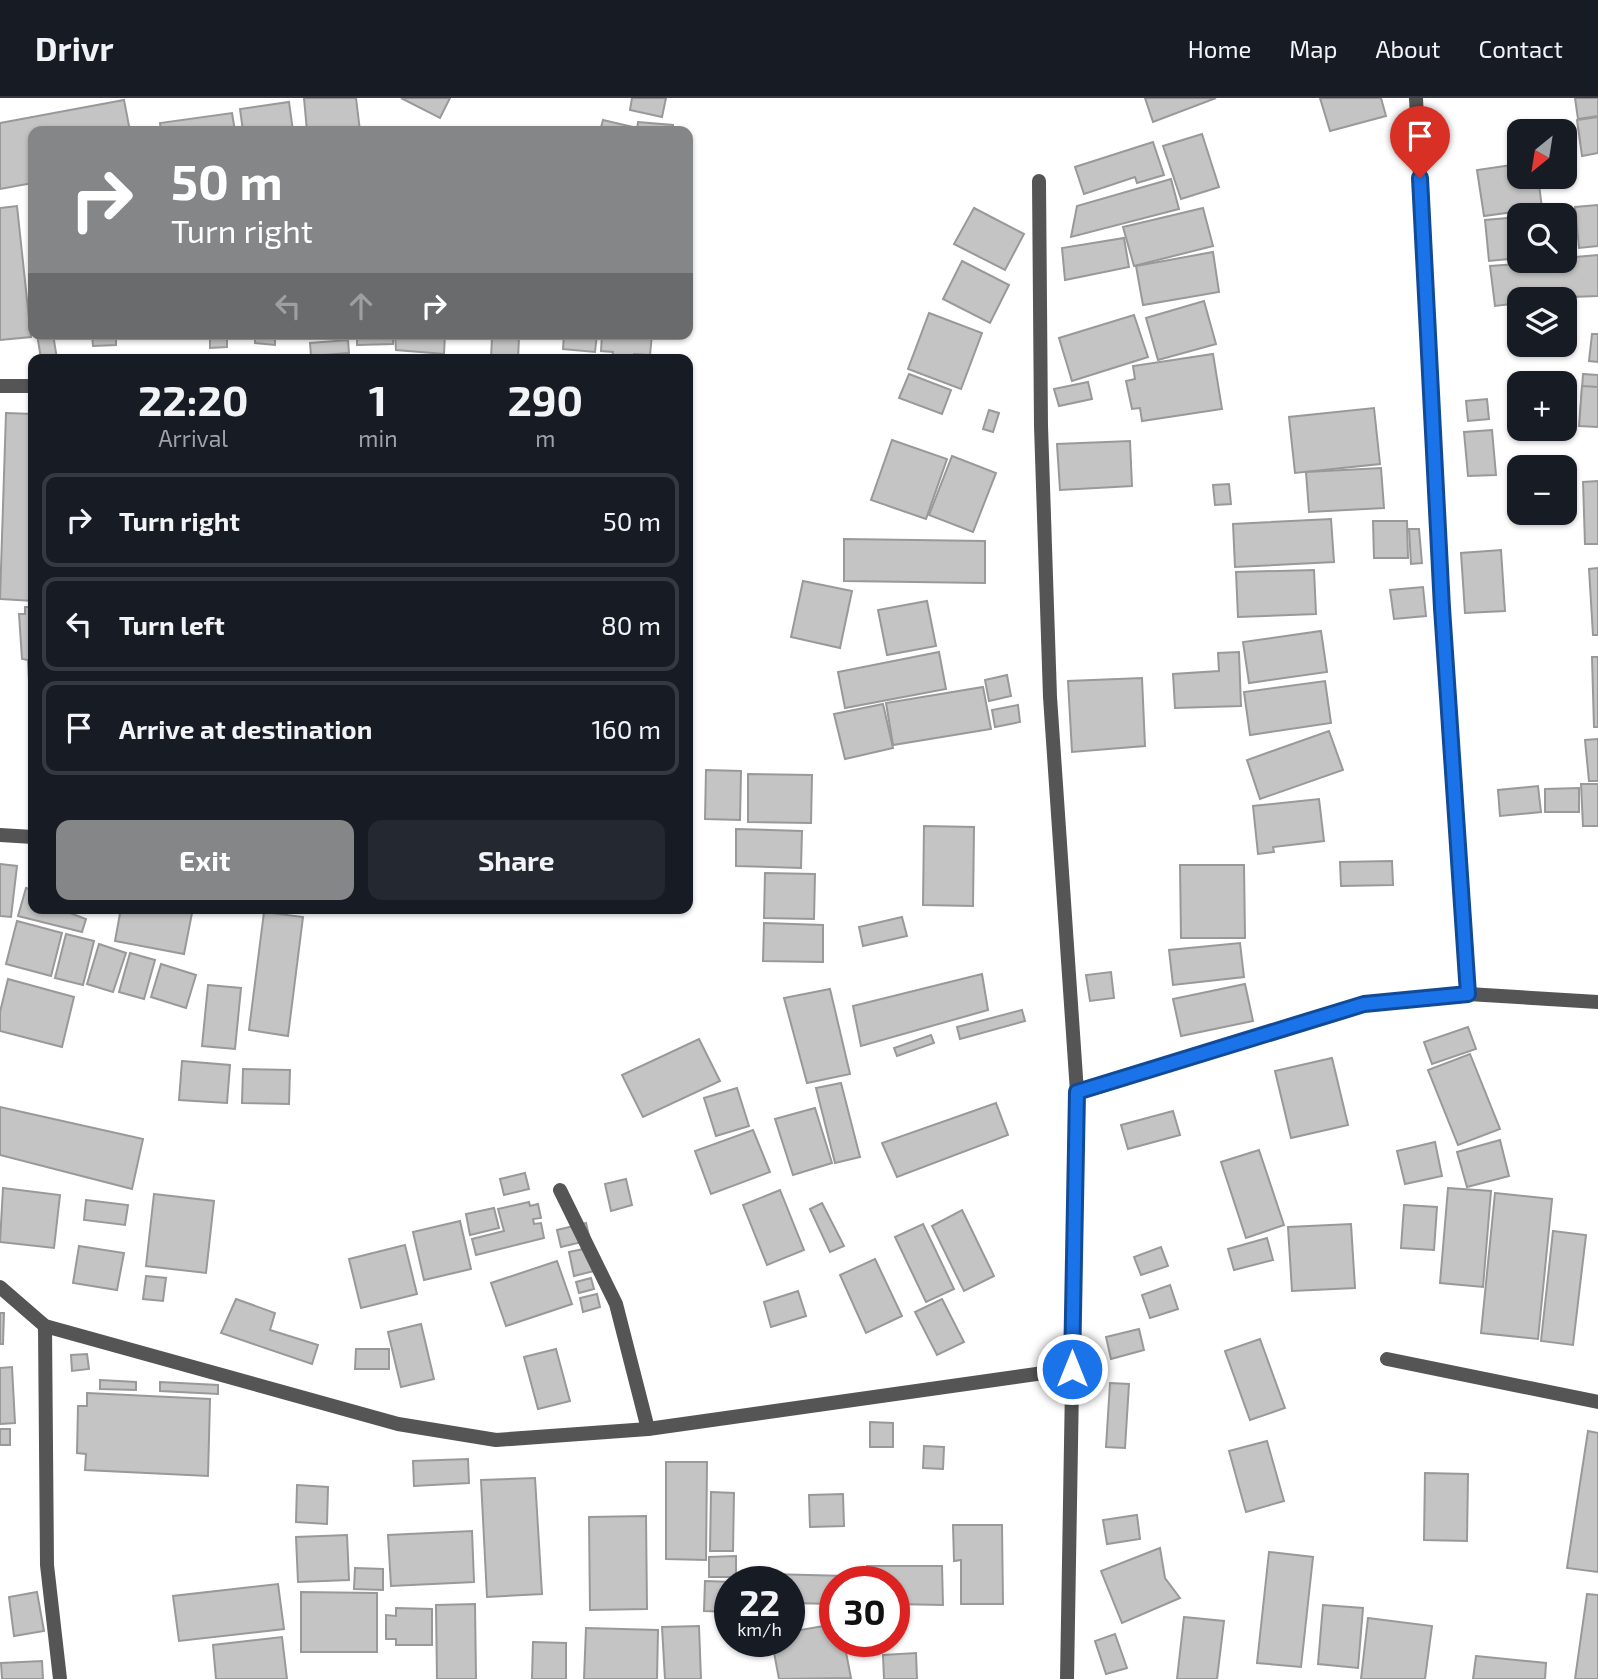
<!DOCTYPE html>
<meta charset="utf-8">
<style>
body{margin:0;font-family:"Exo 2",sans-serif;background:#242831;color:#f1f3f6;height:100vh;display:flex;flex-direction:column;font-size:26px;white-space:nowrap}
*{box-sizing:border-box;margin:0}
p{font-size:23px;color:#9ea1a6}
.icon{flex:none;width:38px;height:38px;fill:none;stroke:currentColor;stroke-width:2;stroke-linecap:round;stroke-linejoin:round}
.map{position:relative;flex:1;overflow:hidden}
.sheet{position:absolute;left:28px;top:256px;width:665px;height:560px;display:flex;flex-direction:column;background:#171b24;border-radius:14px;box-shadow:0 2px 5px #0004}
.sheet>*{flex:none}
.hud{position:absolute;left:28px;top:28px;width:665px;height:214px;border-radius:14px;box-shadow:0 2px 5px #0004;background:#858687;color:#fff;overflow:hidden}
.needle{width:46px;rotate:210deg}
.controls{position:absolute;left:1507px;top:21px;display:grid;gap:14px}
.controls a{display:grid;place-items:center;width:70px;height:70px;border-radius:14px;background:#171b24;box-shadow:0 2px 5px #0004;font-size:35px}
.speed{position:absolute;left:714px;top:1468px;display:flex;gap:14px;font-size:35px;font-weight:700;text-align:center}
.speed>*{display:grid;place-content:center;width:91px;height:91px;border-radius:50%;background:#171b24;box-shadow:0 2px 5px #0004;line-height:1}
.speed small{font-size:18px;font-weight:400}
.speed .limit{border:10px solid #d22;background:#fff;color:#111}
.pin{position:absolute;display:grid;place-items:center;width:60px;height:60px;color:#fff;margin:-72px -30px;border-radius:50% 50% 50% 0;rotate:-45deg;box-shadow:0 0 7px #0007}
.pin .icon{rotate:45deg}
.me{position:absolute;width:77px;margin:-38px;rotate:0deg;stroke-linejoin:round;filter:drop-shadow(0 0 5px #0008)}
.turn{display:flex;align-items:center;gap:24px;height:147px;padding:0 28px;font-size:32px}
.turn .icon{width:91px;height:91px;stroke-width:2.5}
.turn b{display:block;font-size:49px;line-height:60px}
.lanes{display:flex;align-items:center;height:66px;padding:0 28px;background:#0003;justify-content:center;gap:35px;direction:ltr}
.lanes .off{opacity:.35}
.eta{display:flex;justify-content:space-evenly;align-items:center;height:119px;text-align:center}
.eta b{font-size:42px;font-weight:700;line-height:49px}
.cta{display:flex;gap:14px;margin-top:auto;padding:14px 28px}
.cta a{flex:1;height:80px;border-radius:14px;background:#858687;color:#fff;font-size:28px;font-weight:700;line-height:80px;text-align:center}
.cta a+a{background:#242831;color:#f1f3f6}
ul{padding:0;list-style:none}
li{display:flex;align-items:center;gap:21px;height:94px;margin:0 14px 10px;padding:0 14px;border:4px solid #363941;border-radius:14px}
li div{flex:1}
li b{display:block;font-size:26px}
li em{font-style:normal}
header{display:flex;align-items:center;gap:42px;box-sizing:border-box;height:98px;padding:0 35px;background:#171b24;border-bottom:2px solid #363941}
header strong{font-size:33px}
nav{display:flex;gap:38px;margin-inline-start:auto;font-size:24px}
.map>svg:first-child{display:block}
.building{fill:#c4c4c4;stroke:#999;stroke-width:2}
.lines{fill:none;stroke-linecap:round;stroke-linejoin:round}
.street{stroke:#555;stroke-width:14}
.route-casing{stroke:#114b97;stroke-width:18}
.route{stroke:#1a73e8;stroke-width:12}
</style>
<header>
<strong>Drivr</strong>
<nav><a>Home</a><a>Map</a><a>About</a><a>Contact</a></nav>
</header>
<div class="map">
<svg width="1598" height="1581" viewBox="0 0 1598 1581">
<rect width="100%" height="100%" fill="#fff"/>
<g class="building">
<path d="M304,0h52l4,33h-53z"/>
<path d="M401,0h49l-10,20z"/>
<path d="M632,0h34l-4,19 -32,-7z"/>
<path d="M1145,0h71l-63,24z"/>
<path d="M1320,0h61l5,18 -56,15z"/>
<path d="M1575,0h23v18l-20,3z"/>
<path d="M124,2l6,31h-97v52l-33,6v-66z"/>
<path d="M289,4l4,29h-50l-3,-22z"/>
<path d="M232,15l3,18h-74l-1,-8z"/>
<path d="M1598,19v36l-16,3 -5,-36z"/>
<path d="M603,22l30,7 -1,4h-32z"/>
<path d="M638,24l35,3v6h-36z"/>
<path d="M1202,36l17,53 -38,12 -18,-53z"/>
<path d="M1153,44l11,33 -27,8 -2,-6 -51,17 -9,-27z"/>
<path d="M1519,66v13h19l4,31 -58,8 -7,-46z"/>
<path d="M1171,81l8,30 -108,28 6,-31z"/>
<path d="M1598,107v41l-19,2 -4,-41z"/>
<path d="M17,108l14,131 -31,3v-132z"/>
<path d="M974,110l50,26 -19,36 -51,-26z"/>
<path d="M1203,110l10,38 -79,20 -11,-39z"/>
<path d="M1570,114l5,40 -11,1v-38h-29z"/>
<path d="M1519,119v41l-30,3 -4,-41z"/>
<path d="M1124,140l5,29 -64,13 -3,-32z"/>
<path d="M1213,154l6,40 -76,13 -7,-39z"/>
<path d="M1598,157v41l-79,3v4l-24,3 -5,-40 74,-5v-3z"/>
<path d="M962,163l47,24 -19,38 -47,-24z"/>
<path d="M1204,203l12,43 -58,16 -12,-42z"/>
<path d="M929,215l53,20 -21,56 -53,-20z"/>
<path d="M1134,217l14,42 -76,24 -13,-43z"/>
<path d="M37,236h16l4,25h-16z"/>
<path d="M92,236h24v11l-23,1z"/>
<path d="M210,236h17v13l-17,1z"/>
<path d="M255,236h20v11l-20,-2z"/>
<path d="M309,236h39v4l-39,1z"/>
<path d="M357,236h36v10l-36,1z"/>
<path d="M395,236h50l-1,20 -48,-4z"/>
<path d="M564,236h33l-2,18 -32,-3z"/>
<path d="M602,236h50l-2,21 -16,-1v5h-22l1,-7 -12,-1z"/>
<path d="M1592,236h6v28l-9,-1z"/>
<path d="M492,238l27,2 -1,21h-27z"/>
<path d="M348,242l1,13 -38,3 -1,-13z"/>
<path d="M1213,256l9,55 -80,12 -2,-13 -8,1 -6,-28 9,-2 -2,-13z"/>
<path d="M909,276l42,16 -9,24 -43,-16z"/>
<path d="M1583,276l15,1v42l-18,-1z"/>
<path d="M1088,284l4,17 -33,7 -5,-17z"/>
<path d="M1582,288l16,1v40l-19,-1z"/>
<path d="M1487,301l2,20 -21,2 -2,-20z"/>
<path d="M1374,310l6,56 -85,9 -6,-56z"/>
<path d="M989,312l10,3 -6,19 -10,-3z"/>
<path d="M6,315l27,1v187l-33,-2z"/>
<path d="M1492,332l4,45 -28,1 -4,-44z"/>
<path d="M892,342l55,19 -21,60 -55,-19z"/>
<path d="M1130,343l2,45 -72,4 -3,-46z"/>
<path d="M952,358l44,17 -23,59 -44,-17z"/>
<path d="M1381,370l3,40 -75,4 -3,-40z"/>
<path d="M1598,383v63h-13l-2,-62z"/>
<path d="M1229,386l2,20 -16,1 -2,-20z"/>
<path d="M1331,421l3,43 -99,5 -2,-43z"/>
<path d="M1373,423h34l1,37h-34z"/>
<path d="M1409,431h10l3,34 -11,1z"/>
<path d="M844,441l141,2v42l-141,-2z"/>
<path d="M1501,452l4,61 -40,2 -4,-60z"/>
<path d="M1598,470v67h-5l-4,-66z"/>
<path d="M1314,472l2,44 -78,3 -2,-45z"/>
<path d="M803,483l49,10 -12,57 -49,-11z"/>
<path d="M1423,489l3,29 -32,3 -4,-29z"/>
<path d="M927,503l9,45 -49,9 -9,-45z"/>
<path d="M25,509h8v74h-4l-1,-21 -6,-1 -3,-45h6z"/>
<path d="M1321,533l6,41 -78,11 -6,-41z"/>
<path d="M939,554l7,37 -101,19 -7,-36z"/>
<path d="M1239,554l2,54 -66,2 -2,-34 46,-3 -1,-18z"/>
<path d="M1592,559h6v70h-4z"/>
<path d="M1007,577l4,21 -22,5 -4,-21z"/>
<path d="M1142,580l3,68 -73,6 -4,-71z"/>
<path d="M1325,583l6,42 -81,12 -6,-43z"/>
<path d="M983,589l8,42 -98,16 -7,-42z"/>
<path d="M883,606l10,44 -48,11 -11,-45z"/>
<path d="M1018,607l2,17 -25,5 -3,-17z"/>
<path d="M1329,633l14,39 -83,29 -13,-39z"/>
<path d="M1598,641v42h-9l-4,-41z"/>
<path d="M706,672l35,1 -1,49 -35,-1z"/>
<path d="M748,676l64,1 -1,48 -63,-1z"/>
<path d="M1581,686h17v42h-15z"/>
<path d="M1538,688l3,26 -41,4 -2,-26z"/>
<path d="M1579,690v24h-34v-23z"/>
<path d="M1319,701l5,42 -51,6 1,5 -16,2 -5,-48z"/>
<path d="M924,728l50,1 -1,79 -50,-1z"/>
<path d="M736,731l66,2 -1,37 -65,-2z"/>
<path d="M1392,763l1,24 -52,1 -1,-24z"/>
<path d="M0,766l17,2 -6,51 -11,-1z"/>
<path d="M1180,767h64l1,73h-64z"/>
<path d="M765,775l50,1 -1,45 -50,-1z"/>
<path d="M26,790l7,2v18h24l29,11 -4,13 -64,-16z"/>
<path d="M121,810h72l-9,46 -69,-13z"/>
<path d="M264,814l39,5 -15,119 -39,-6z"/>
<path d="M902,819l5,19 -44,10 -4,-19z"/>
<path d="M17,823l45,12 -11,43 -45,-12z"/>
<path d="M764,825l59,2v37l-60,-1z"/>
<path d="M66,836l28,7 -11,44 -28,-7z"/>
<path d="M1240,845l4,34 -71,8 -4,-35z"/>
<path d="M99,846l27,9 -13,39 -26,-8z"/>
<path d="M130,855l25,7 -11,39 -25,-7z"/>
<path d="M161,866l35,11 -10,33 -35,-11z"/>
<path d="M1111,874l3,26 -24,3 -4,-26z"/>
<path d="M982,876l6,36 -127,36 -8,-40z"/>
<path d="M8,881l66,18 -12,50 -62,-16v-19z"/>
<path d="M1245,886l8,37 -72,15 -8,-37z"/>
<path d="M208,887l33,3 -6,61 -33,-3z"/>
<path d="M830,891l20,85 -43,9 -23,-85z"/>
<path d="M1022,912l3,11 -65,18 -3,-12z"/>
<path d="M1468,929l8,22 -44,15 -8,-22z"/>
<path d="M931,937l3,8 -37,13 -3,-8z"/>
<path d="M699,941l21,42 -77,36 -21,-42z"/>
<path d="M1470,956l30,75 -42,16 -30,-75z"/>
<path d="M1332,960l16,67 -57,13 -16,-67z"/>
<path d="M182,963l48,4 -3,38 -48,-3z"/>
<path d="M243,971l47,1 -1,34 -47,-1z"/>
<path d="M841,985l19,74 -25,6 -19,-75z"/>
<path d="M737,990l12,38 -33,10 -12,-38z"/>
<path d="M996,1005l12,32 -111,42 -15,-34z"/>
<path d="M0,1009l143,32 -11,50 -132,-34z"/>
<path d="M815,1010l17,55 -39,12 -18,-56z"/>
<path d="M1173,1013l7,24 -52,14 -7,-24z"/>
<path d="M753,1032l17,42 -59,22 -16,-43z"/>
<path d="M1500,1042l9,36 -42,11 -10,-35z"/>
<path d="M1435,1044l7,34 -37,8 -8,-33z"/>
<path d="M1259,1052l25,75 -38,13 -25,-76z"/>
<path d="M525,1075l4,16 -25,6 -4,-16z"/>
<path d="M626,1081l6,26 -21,6 -6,-27z"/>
<path d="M3,1090l57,7 -6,53 -54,-6z"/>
<path d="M1448,1090l43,3 -8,96 -43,-4z"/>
<path d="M780,1092l24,60 -37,15 -24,-60z"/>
<path d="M1495,1095l57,6 -14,140 -57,-6z"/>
<path d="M154,1096l60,7 -8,72 -60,-7z"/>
<path d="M86,1102l42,5 -3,20 -41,-5z"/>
<path d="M529,1104l1,4 8,-2 3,14 -8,1 1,5 7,-1 3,15 -68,17 -4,-16 32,-8 -6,-22z"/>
<path d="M822,1105l22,43 -14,6 -20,-43z"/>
<path d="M1404,1107l33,2 -3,43 -33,-2z"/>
<path d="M494,1110l5,20 -29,7 -4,-21z"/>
<path d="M962,1112l32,66 -30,15 -32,-65z"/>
<path d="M460,1123l11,48 -47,11 -11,-48z"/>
<path d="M586,1125l4,17 -29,7 -4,-17z"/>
<path d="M923,1126l31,65 -28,13 -31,-65z"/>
<path d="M1351,1126l4,64 -63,3 -4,-64z"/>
<path d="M1553,1133l33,4 -13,110 -32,-4z"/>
<path d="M1267,1140l6,22 -39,10 -6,-21z"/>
<path d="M405,1147l12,49 -56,14 -12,-49z"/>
<path d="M79,1148l45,7 -7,37 -44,-7z"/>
<path d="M1161,1149l7,19 -27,9 -7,-18z"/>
<path d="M588,1150l6,23 -20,5 -5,-24z"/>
<path d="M875,1161l27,57 -36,17 -26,-58z"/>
<path d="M557,1163l15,43 -66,22 -15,-43z"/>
<path d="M146,1178l20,2 -3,23 -20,-2z"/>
<path d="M591,1180l3,11 -15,4 -3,-11z"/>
<path d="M1170,1187l8,24 -28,9 -8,-23z"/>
<path d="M798,1193l8,25 -35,11 -7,-25z"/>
<path d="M597,1196l3,13 -17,5 -3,-14z"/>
<path d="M236,1201l39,14 -5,17 48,15 -6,19 -91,-31z"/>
<path d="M942,1201l22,43 -27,13 -22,-43z"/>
<path d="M0,1215h4l-1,31h-3z"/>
<path d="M421,1226l13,55 -33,8 -13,-55z"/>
<path d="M1139,1231l5,21 -33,9 -5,-22z"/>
<path d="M1260,1241l25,69 -35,12 -25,-69z"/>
<path d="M356,1251h33v20h-34z"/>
<path d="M556,1251l14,52 -32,8 -14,-52z"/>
<path d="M87,1256l2,15 -17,2 -1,-16z"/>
<path d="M12,1269l3,56 -15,1v-56z"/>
<path d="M100,1282l36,2v8l-36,-1z"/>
<path d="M160,1284l58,3v9l-58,-3z"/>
<path d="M1110,1285l19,1 -4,64 -19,-1z"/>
<path d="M87,1295l123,6 -2,77 -123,-6 1,-16 -9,-1 1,-47h9z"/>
<path d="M870,1324l23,1v24h-23z"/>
<rect x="0" y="1331" width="10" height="16"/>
<path d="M1588,1333l10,2v139l-31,-4z"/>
<path d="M1267,1343l17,60 -38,11 -17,-61z"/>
<path d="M924,1348l20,1 -1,22 -20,-1z"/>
<path d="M468,1361l1,24 -55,3 -1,-25z"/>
<path d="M666,1364h41l-1,98 -40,-1z"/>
<path d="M1425,1375l43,1 -1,67 -43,-1z"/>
<path d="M535,1380l7,116 -55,3 -6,-117z"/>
<path d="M297,1387l31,2 -1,37 -31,-2z"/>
<path d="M711,1394l23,1 -1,58h-23z"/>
<path d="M843,1396l1,32 -34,1 -1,-32z"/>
<path d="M1137,1417l3,24 -33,5 -4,-24z"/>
<path d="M646,1418l1,93 -57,1 -1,-93z"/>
<path d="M953,1427h49l1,79h-42v-44l-7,1z"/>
<path d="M472,1433l2,51 -83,4 -3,-51z"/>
<path d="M347,1437l2,45 -51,2 -2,-45z"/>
<path d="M1160,1450l5,30 15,20 -58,25 -21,-52z"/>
<path d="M1269,1454l44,5 -12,110 -44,-4z"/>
<path d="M736,1458v21h-27v-20z"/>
<path d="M867,1468h75l1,39 -49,-1v-22h-27z"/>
<path d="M355,1470l28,1v21l-29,-1z"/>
<path d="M770,1476l76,2v6h-11v22l-46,-1v-21h-19z"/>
<path d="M705,1483l29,1h-4v30l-26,-1z"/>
<path d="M278,1486l6,45 -105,12 -6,-45z"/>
<path d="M37,1494l7,39 -30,5 -5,-39z"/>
<path d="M301,1494l76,1v59h-76z"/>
<path d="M1587,1496l11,1v84h-23z"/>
<path d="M475,1506l1,75h-39l-1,-74z"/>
<path d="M1323,1507l40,3 -5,60 -40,-4z"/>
<path d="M396,1510l36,1v36h-36v-6h-10v-24l10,1z"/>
<path d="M1184,1519l40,4 -7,58h-40z"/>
<path d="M1368,1520l64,8 -7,53h-64z"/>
<path d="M835,1526v18h9l7,36 -72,1 -7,-37h17v-10z"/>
<path d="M699,1528l2,53h-36l-3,-52z"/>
<path d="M586,1530l72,2 -1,49h-73z"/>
<path d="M1115,1536l12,34 -21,6 -11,-33z"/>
<path d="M282,1539l5,42h-71l-3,-34z"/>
<path d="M533,1544l33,1v36h-34z"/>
<path d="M916,1555l1,26h-33l-1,-24z"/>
<path d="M1476,1558l70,7 -1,16h-72z"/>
<path d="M42,1563l1,18h-41l-1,-16z"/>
</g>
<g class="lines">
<g class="street">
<path d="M1416,0l26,510 26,386"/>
<path d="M1039,83l2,245 9,271 27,395 -10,587"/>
<path d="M0,288h33"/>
<path d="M0,737l33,2"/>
<path d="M1077,994l287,-88 104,-10 130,8"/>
<path d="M560,1092l56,114 32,125"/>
<path d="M0,1189l45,39 353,98 98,16 152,-11 424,-60"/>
<path d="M45,1228l2,239 13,114"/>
<path d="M1387,1261l211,43"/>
</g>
</g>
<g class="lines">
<defs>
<path id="route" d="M1072,1271l5,-277 287,-88 104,-10 -26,-386 -22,-430"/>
</defs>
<use href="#route" class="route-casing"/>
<use href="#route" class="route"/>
</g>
</svg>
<div class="controls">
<a><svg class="needle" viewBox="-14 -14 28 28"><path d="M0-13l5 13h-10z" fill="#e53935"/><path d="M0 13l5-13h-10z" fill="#9ea1a6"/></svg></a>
<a><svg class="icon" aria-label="search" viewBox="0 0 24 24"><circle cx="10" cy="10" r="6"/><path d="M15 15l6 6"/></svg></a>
<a><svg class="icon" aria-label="layers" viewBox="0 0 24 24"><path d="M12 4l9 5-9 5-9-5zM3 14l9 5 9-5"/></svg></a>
<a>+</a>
<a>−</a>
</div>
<div class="speed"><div>22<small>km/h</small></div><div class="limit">30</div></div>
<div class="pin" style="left:1420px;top:80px;background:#d93025"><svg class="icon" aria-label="arrive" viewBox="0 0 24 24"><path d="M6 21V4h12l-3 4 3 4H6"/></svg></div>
<svg class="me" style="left:1072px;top:1271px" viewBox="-20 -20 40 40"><circle r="17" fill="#1a73e8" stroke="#fff" stroke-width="3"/><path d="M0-11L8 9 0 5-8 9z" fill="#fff"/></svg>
<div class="hud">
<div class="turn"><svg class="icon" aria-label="right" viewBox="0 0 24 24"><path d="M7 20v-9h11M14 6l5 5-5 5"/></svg><div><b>50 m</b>Turn right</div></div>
<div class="lanes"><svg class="icon off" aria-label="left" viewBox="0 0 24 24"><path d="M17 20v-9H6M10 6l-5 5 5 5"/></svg><svg class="icon off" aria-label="ahead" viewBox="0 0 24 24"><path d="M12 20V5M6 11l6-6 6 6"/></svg><svg class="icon" aria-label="right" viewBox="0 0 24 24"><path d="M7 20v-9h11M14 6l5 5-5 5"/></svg></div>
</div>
<section class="sheet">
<div class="eta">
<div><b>22:20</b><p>Arrival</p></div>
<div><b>1</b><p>min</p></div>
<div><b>290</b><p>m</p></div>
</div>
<ul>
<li><svg class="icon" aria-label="right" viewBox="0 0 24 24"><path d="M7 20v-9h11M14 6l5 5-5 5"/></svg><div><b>Turn right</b></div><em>50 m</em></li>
<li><svg class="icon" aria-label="left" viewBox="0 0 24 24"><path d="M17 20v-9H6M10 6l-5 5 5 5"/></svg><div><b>Turn left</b></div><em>80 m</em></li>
<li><svg class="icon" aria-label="arrive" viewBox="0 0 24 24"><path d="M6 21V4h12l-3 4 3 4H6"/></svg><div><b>Arrive at destination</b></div><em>160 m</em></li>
</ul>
<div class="cta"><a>Exit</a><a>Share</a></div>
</section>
</div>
